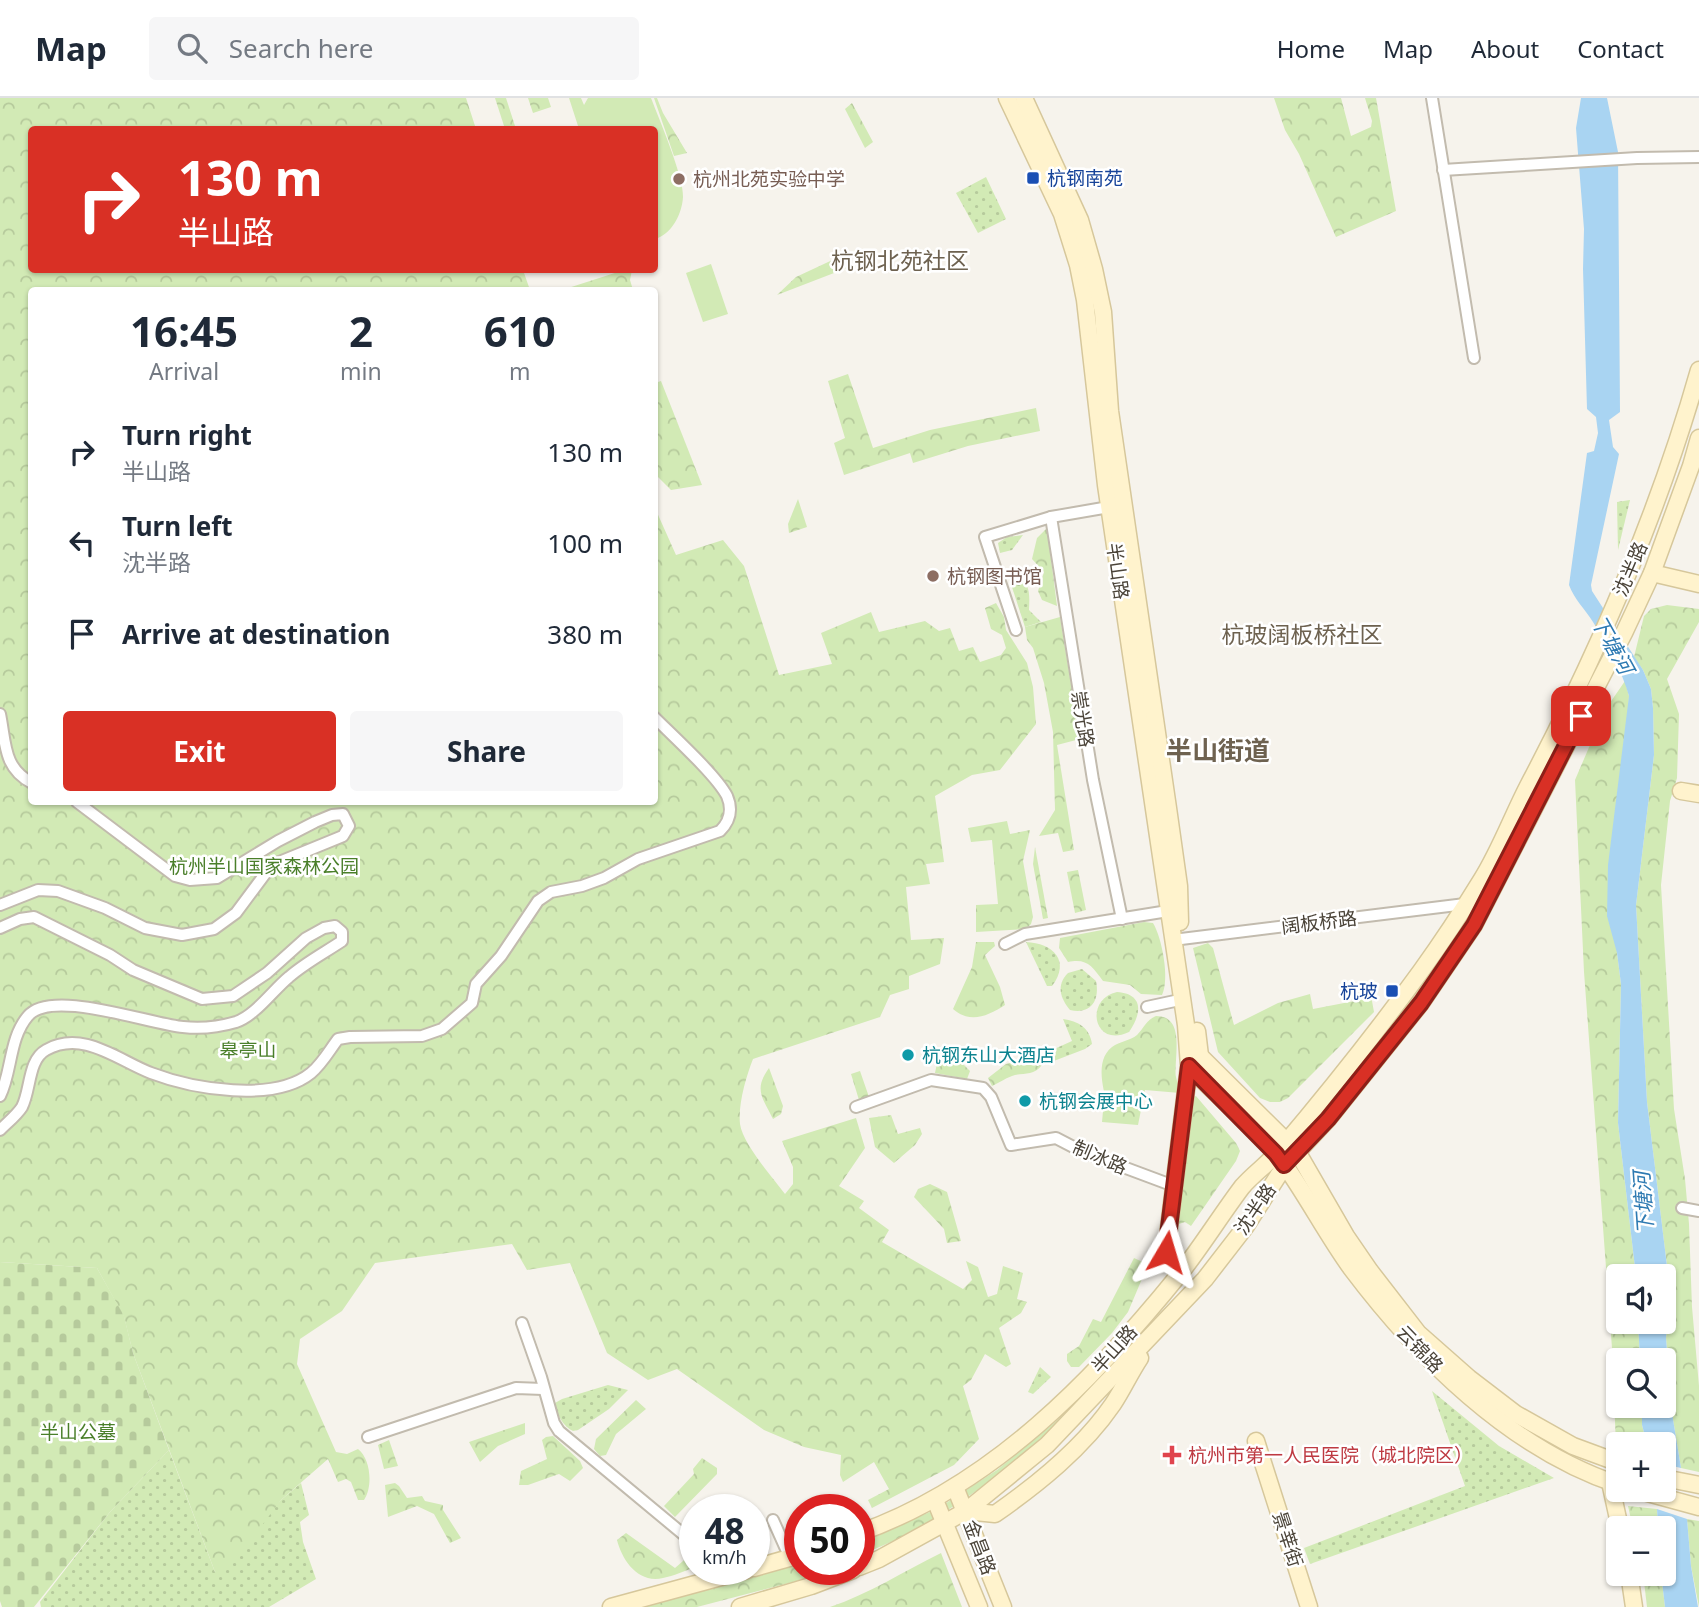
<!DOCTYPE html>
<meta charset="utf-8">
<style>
body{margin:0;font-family:"Noto Sans","Noto Sans SC",sans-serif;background:#f6f6f7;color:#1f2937;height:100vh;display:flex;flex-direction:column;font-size:26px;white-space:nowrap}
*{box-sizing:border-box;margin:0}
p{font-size:23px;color:#747a83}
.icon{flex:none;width:38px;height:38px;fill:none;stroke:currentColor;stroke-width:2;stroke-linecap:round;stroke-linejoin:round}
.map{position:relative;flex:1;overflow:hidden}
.sheet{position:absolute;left:28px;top:189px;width:630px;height:518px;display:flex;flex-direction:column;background:#fff;border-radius:7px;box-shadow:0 2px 5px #0004}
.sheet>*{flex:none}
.hud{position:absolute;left:28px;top:28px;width:630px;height:147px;border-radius:7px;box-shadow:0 2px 5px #0004;background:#d93025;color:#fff;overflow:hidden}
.tools{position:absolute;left:1606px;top:1166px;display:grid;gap:14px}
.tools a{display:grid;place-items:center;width:70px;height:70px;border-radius:7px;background:#fff;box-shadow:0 2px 5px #0004;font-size:35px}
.speed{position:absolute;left:679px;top:1396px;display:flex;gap:14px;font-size:35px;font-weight:700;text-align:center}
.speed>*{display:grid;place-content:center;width:91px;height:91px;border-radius:50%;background:#fff;box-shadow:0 2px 5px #0004;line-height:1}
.speed small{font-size:18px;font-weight:400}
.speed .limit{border:10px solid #d22;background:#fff;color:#111}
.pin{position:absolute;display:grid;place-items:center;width:60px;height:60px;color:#fff;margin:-30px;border-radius:14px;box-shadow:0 4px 10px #0006}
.me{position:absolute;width:77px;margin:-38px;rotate:7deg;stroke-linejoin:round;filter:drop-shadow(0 0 5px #0008)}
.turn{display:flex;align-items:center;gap:24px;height:147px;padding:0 35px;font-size:32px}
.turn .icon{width:91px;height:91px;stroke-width:2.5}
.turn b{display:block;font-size:49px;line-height:60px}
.eta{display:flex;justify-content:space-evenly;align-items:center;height:119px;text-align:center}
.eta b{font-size:42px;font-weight:700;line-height:49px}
.primary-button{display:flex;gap:14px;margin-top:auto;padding:14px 35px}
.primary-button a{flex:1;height:80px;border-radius:7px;background:#d93025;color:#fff;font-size:28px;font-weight:700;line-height:80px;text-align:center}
.primary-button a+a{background:#f6f6f7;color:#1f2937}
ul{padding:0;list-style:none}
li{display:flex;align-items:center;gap:21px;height:91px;padding:0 35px}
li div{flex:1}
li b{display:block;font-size:26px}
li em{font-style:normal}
header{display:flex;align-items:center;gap:42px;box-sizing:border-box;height:98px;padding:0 35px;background:#fff;border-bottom:2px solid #e0e1e3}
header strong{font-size:33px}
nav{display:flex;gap:38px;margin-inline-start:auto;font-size:24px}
.search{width:490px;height:63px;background:#f6f6f7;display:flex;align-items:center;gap:18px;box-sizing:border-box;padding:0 24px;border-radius:7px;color:#747a83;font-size:26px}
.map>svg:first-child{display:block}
.grass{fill:url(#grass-dots)}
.forest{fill:url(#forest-crowns)}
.cemetery{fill:url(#cemetery-stones)}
.pitch{fill:#d2eab5}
.water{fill:#a9d4f2}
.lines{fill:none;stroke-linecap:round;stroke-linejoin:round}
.street-casing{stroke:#c2bbae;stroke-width:14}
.secondary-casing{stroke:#d6c79b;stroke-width:19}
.street{stroke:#fff;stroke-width:10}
.secondary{stroke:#fff3cd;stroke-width:16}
.route-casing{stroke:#8d1f18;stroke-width:18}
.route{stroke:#d93025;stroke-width:12}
.transit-dot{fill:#1a4fb4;stroke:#fff;stroke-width:2.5}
.education-dot{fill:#8d6e63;stroke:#fff;stroke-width:2.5}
.culture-dot{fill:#0f9aa8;stroke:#fff;stroke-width:2.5}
.health-dot{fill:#e0444e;stroke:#fff;stroke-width:2.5}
.labels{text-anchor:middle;stroke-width:5;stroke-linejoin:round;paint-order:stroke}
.transit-label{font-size:19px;fill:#164399;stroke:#fff;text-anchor:start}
.education-label{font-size:19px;fill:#785e54;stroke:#fff;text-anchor:start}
.street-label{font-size:19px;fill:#4b4439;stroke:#fff}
.park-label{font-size:19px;fill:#4a7f2a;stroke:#fff}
.culture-label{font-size:19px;fill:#0d838f;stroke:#fff;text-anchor:start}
.health-label{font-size:19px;fill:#be3a42;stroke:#fff;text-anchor:start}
.water-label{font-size:21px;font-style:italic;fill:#2e7ab2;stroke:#fff}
.quarter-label{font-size:23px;fill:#6e6250;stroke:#fff}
.district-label{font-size:26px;font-weight:bold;fill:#6e6250;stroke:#fff}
</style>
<header>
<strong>Map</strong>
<div class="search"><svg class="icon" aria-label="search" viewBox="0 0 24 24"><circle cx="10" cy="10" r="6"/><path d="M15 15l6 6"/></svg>Search here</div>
<nav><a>Home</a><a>Map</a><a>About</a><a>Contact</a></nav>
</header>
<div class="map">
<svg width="1699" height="1509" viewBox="0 0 1699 1509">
<defs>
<pattern id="grass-dots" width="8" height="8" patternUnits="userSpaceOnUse" patternTransform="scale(1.75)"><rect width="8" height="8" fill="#d2eab5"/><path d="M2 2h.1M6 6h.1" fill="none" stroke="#b6ca9c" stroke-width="1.8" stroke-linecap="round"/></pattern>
<pattern id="forest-crowns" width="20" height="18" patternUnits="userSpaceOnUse" patternTransform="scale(1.75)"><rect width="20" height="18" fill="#d2eab5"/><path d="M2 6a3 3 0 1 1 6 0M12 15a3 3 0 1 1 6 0" fill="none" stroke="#b6ca9c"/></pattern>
<pattern id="cemetery-stones" width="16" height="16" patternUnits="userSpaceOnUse" patternTransform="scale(1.75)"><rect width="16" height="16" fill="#d2eab5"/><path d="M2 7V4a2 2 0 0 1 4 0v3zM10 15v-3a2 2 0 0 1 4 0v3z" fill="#b6ca9c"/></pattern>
</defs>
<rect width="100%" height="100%" fill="#f6f3ec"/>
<g class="grass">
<path d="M986,79l20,42 -28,14 -22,-40z"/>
<path d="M1630,402l-12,50 -1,-48z"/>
<path d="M1023,437l-11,15 -12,3 -2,-10 9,-6z"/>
<path d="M1008,477c22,5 22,14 21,35l12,12 -16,5z"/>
<path d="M1026,844c27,1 45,19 26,44h-5z"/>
<path d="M1082,871l14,12c4,19 -5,34 -26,29 -10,-12 -14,-25 -2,-37z"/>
<path d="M1117,894c28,2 24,23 12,40 -36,17 -45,-33 -12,-40z"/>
<path d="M1063,921c15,2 27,9 29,25l-7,5 -39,15 -5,-9 31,-14z"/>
<path d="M1040,1269l11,10 -18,17 -5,-2z"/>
<path d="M608,1287l20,5 -19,19 -31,21 -5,1c-10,-4 -17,-18 -18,-28l7,-4z"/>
<path d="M1432,1293l67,55 55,32 -244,86 -6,-16 161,-62z"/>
<path d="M169,1352l46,122 66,-72 20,-17 8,32 -9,7 3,20 13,37 -47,28h-228l-1,-5 70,-90z"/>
</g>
<g class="forest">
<path d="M0,0h466l10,31 -444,1v140h491l7,20h-498v512h622l1,-294 21,47 47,-15 21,26 35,109 53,-11 -11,-31 50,-21 8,20 46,-11 14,10 11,-3 9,23 14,-4 7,15 21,-7 5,-7 -4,-13 -11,-6 -6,-21 11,-5 8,14 2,13 21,33 6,24 3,37 -36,46 -28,5 -37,21 9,66 -18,2 4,20 -24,3 5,53 33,-2 -4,26 -31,12v13l-19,6 -10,22 -127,42c-7,18 -15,45 -13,65 3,20 32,53 45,70l8,-10v-17l-11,-26 74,-23 9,30 -26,38 25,15 -5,7 30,22 -7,12 81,47 9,-9 -6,-19 12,6 10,30 9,-3 6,-28 20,7 -6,26 10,3 -6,11 -22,15 12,36 -5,3 -21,-13 -14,26 -8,6 16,53 -25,26 -82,43 -4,-8 21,-11 -15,-27 -31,20 -3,-7 1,-20 -37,-8 -40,-17 -87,-61 -29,11 -41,-27 -37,-90 -43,7 -15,-26 -137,19 -33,48 -42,28 -3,25 39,88 11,2 11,-5c13,10 15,38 6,51h-6l-7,-18 -5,-3 -8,3 -10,-23 -47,41 -46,61 -20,11 -82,-219 -9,-36 -27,-49 -97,-6z"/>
<path d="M495,0h11l10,31h-11z"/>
<path d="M528,0h20l3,9 -18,6z"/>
<path d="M654,0h3l6,15 24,40 -13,3z"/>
<path d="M1274,0h67l10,38 20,-9 1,-6 -7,-23h11l20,113 -60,26 -37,-83 -14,-24z"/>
<path d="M852,5l21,39 -8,6 -20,-39z"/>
<path d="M841,158l6,12 -70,27 19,-18z"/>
<path d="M624,172h8l-2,10 3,10h-71z"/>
<path d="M848,276l25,74 57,-18 106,-22 4,23 -72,15 -55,17 -3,-10 -66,22 -10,-32 11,-5 -17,-57z"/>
<path d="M661,283l41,104 -31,5 -16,-16v-91z"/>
<path d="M798,401l9,28 -18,6 -1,-9z"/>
<path d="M1047,430l10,78 -15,-6 -4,-9 6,-19 -12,-13 5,-21z"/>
<path d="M1667,507l32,4v13l-32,57 12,35 -2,64 -7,23 -9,84 13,224 11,70 4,45 3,83 7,79v86l-18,-4 -9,-55 -6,-75 4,-47 -23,-189 -11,-197 18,-150 -1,-47 -2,-19 -8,-19 -9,-13 10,-41 7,-7z"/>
<path d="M1060,519l20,122 -23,6 17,105 -11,2 -5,-19 -19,3 16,-26 -2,-78 -9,-49 -11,-35 -6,-8 -2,-13z"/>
<path d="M1625,583l4,15 -12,257 4,31 -3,139 18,153h-17v45h19l2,39h-21v45h23v20l5,19h-28v4l-3,-2 -4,-98 -28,-376 -9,-192 30,-70z"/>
<path d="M1007,723l3,13 20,-4 -7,31 10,56 -2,7 -5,5 -50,3v-27l22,-1 -6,-64 -21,2 -3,-14z"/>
<path d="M1035,749l13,71 -5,1 -10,-55z"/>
<path d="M1078,772l8,40 -11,3 -8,-41z"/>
<path d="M1144,824l9,1c9,15 17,56 9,72l-21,-1 -11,-9 -27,-4c-11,-15 -16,-23 -35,-19l-9,-14 1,-10z"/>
<path d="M976,844h18l1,4 -10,9 15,32 5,18c-17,11 -35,19 -52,4l19,-42z"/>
<path d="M1208,845l5,5 21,77 44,-22 32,-9 3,15 57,-11 2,3 2,11 -86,86 -8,4h-10l-10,-4 -42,-46 -25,-104z"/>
<path d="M1156,918c30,0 18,41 20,61 1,6 4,9 4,16l-35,-3 -7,35 -36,-3 1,-11 5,-2c-4,-19 -14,-48 4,-62 8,-6 18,-6 25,-12 7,-7 9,-15 19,-19z"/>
<path d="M1030,959l10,2 2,6c-8,10 -16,8 -27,10 -8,2 -16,8 -23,11l-4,-8 18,-14z"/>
<path d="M938,960l22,3 10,10 -3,8 -32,-6z"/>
<path d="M769,970l14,38 -2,8 -8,5c-10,-21 -20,-29 -4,-51z"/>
<path d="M860,973l9,26 -10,3 -8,-26z"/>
<path d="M1196,998l40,47 4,8 -4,10 -45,65 -6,-4 -6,2 -5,-5 16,-120z"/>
<path d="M891,1017l7,19 22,-6 2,6 -7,11 -21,18 -19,-16 -6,-29z"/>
<path d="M930,1086l17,8 14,49 -14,2 -3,-14 -30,-32 4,-8z"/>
<path d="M1134,1160l11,5 2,4 -19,45 -16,21 -33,34h-8l-4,-6v-7l12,-8 14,-27 8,3z"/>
<path d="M636,1302l10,9 -30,25 -10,21 -6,1 -6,-7 2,-10z"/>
<path d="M1078,1305l-57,58 -103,69 -59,26v-14l78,-33 60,-39z"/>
<path d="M525,1325v11l-27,12 -18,16 -11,-20z"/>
<path d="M553,1338l27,25 3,7 -13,13 -11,-7 -31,11h-9l2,-14 26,-12 -5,-19 4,-3z"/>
<path d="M389,1342l9,26 -14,3 -6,-24z"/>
<path d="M702,1360l15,10v6l-42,43 -11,-11 30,-32 -1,-5z"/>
<path d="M395,1385l4,3 8,12 15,-2 3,5 18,4v5l18,28 -11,5 -16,-29 -17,-8 -29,11 -3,-32z"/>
<path d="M1628,1408l29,3 1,19h-25z"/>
<path d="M1687,1421l12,2v86l-8,-41z"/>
<path d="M626,1435l49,35 16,-14 4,3v10c-11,4 -21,9 -32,11 -25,6 -41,-18 -46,-38z"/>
<path d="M941,1455l21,54h-132c39,-13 74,-36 111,-54z"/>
<path d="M800,1465v7h28l-20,8 -111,29h-57z"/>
<path d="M1643,1475h18l4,34h-18z"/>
</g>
<path class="cemetery" d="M0,1164l97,6 27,48 9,37 36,97 -59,62 -76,95h-32l-2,-6z"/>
<g class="pitch">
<path d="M569,0h12l3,7 4,-7h63c8,21 33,79 32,99 -1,17 -11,37 -28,42l-1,-109 -75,-1z"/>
<path d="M711,166l17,50 -25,8 -17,-49z"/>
</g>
<g class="water">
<path d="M1581,0h26l11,54 2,260 -11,8 4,27 6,7 -28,131 1,6 51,79 8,19 2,19 1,47 -18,150 11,197 23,189 -4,47 6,75 9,55 -17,-4v-20h-17l-5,-19v-20h22v-45h-24l-2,-39h26v-45h-28l-18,-153 3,-139 -4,-31 -10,-37 1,-51 21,-169c-7,-25 -22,-52 -36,-74 -8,-13 -19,-23 -24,-37l18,-132 7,-2 4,-18 -2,-16 -9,-8 -4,-140 1,-40 -8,-101z"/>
<path d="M1657,1411l30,10 4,47 7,41h-33l-4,-34h3v-45h-6z"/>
</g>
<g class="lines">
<defs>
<g id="street">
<path d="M1432,0l42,260"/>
<path d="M1443,72l194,-12 62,-1"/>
<path d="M1051,419l42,263 29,139"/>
<path d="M1016,532l-31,-93 66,-20 58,-10"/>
<path d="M0,616c6,29 3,54 32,69"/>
<path d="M0,807l38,-15 20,1 47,17 40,20 37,7 32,-6 22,-16 29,-39 12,-11 66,-27 6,-10 -6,-12 -11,1 -17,7 -37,19 -61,37 -27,2 -15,-4 -98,-74"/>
<path d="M0,830l20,-9 14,-2 76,38 23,15 69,29 31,-3 34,-23 39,-35 18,-10 11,-2 7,6v9c-18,12 -37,22 -53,36 -16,13 -33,38 -53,45 -17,5 -36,7 -53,5 -34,-3 -132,-39 -155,-11 -19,22 -16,56 -28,80"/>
<path d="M1173,842l292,-36"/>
<path d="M1005,846l20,-10 143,-23"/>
<path d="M1147,909l37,-8"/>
<path d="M856,1009l75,-27 52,8 8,9 20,48 45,-7 27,14 91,34"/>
<path d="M0,1032c7,-7 17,-15 22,-23 9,-18 6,-47 24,-57 37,-21 73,11 105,23 42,16 123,30 160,0 11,-9 18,-22 27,-34l12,-2 72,-1 20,-7 30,-26 4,-19 25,-28 37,-55 13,-9 31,-6 22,-8 34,-19 82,-28c10,-10 13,-21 7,-35 -11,-21 -54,-60 -73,-79"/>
<path d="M1682,1110l17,3"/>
<path d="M522,1225l19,54 13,46 5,8 136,113"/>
<path d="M368,1339l148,-49 27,1"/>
<path d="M773,1422l17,38"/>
</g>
<g id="secondary">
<path d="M1007,0l55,116 16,51 7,35 21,185 80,540 3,41 -23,186 -3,7 18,13"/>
<path d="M1024,0l56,122 14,49 9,43 7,99 58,397 11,78 1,36"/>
<path d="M1652,475l47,11"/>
<path d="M1681,693l18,3"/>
<path d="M1197,933l3,25 -1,22"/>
<path d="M1195,959l5,-1 98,97 48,83 24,35 48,62 51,45 47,36 57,32 46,17"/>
<path d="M1193,972c26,29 63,56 86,87 26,35 46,75 72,111 67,89 159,181 268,217"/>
<path d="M1256,1343l53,166"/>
<path d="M1664,1380l35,7"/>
<path d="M1610,1384l10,46"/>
<path d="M955,1389l48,120"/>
<path d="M1633,1391l66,18"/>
<path d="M935,1402l44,107"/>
<path d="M966,1413l29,3c43,-30 88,-66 118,-110 10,-15 17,-31 27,-46"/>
<path d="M859,1435c133,-47 236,-154 323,-262 21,-27 39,-56 60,-84 11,-13 26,-23 37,-36 49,-58 97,-118 142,-180 21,-29 42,-61 61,-92 18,-29 30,-62 46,-93 70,-133 130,-271 171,-416"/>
<path d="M859,1469l20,-8 87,-48 81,-66 158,-166 41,-53 39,-61 43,-46 93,-116 53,-78 150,-292 28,-60 39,-107 8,-28"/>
<path d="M754,1470l46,-13"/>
<path d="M1629,1475l5,34"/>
<path d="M611,1509l136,-37"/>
<path d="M740,1509l71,-21 42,-16"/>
</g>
</defs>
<use href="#street" class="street-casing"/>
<use href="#secondary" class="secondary-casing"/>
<use href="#street" class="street"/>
<use href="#secondary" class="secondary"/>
</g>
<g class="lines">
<defs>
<path id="route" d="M1166,1154l23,-186 87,88 8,11 44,-46 93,-116 53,-78 107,-209"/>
</defs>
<use href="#route" class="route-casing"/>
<use href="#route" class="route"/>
</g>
<g class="transit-dot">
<rect x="1026" y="73" width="14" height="14" rx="3.5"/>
<rect x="1385" y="886" width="14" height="14" rx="3.5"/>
</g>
<g class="education-dot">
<circle cx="679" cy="81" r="7"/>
<circle cx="933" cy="478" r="7"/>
</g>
<g class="culture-dot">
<circle cx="908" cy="957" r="7"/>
<circle cx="1025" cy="1003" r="7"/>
</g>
<path class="health-dot" d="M1168.5 1346.5h7v7h7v7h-7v7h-7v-7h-7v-7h7z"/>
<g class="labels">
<g class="transit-label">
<text x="1047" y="87">杭钢南苑</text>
<text x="1378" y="900" text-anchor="end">杭玻</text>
</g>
<g class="education-label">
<text x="693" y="88">杭州北苑实验中学</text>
<text x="947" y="485">杭钢图书馆</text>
</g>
<g class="street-label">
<text transform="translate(1630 471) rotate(-67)" y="7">沈半路</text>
<text transform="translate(1118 473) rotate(82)" y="7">半山路</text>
<text transform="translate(1083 621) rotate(81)" y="7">崇光路</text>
<text transform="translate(1319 824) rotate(-7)" y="7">阔板桥路</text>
<text transform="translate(1100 1059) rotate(23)" y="7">制冰路</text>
<text transform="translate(1255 1111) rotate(-56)" y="7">沈半路</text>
<text transform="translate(1114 1251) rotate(-48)" y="7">半山路</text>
<text transform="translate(1420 1251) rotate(46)" y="7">云锦路</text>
<text transform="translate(1288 1441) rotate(72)" y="7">景莘街</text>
<text transform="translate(980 1449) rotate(69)" y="7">金昌路</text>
</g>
<g class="park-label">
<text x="264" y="775">杭州半山国家森林公园</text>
<text x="248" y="959">皋亭山</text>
<text x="78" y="1341">半山公墓</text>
</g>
<g class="culture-label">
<text x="922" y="964">杭钢东山大酒店</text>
<text x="1039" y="1010">杭钢会展中心</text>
</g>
<g class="health-label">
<text x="1188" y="1364">杭州市第一人民医院（城北院区）</text>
</g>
<g class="water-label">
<text transform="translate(1612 547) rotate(61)" y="7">下塘河</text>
<text transform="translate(1644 1105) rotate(-94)" y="7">下塘河</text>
</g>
<g class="quarter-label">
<text x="900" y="171">杭钢北苑社区</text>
<text x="1302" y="545">杭玻阔板桥社区</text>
</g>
<g class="district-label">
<text x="1218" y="662">半山街道</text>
</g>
</g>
</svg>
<div class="tools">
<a><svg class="icon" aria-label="sound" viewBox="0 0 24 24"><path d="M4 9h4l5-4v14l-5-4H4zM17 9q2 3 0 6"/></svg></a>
<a><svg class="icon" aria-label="search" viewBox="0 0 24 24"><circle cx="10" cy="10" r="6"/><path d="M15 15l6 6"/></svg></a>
<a>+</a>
<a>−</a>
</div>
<div class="speed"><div>48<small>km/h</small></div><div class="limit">50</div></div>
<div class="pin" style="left:1581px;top:618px;background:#d93025"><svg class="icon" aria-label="arrive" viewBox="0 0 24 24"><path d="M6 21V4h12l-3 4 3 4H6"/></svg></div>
<svg class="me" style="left:1166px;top:1154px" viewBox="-20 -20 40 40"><path d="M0-17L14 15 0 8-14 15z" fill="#d93025" stroke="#fff" stroke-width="4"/></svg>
<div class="hud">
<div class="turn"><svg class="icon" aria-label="right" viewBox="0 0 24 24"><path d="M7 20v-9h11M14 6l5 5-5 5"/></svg><div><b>130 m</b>半山路</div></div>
</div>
<section class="sheet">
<div class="eta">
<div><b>16:45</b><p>Arrival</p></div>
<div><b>2</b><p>min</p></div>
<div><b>610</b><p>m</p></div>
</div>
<ul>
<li><svg class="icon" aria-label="right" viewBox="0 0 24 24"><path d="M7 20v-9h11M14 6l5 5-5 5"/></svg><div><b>Turn right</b><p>半山路</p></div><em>130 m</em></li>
<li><svg class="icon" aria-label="left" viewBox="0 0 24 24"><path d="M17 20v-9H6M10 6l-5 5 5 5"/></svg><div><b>Turn left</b><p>沈半路</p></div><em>100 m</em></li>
<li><svg class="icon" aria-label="arrive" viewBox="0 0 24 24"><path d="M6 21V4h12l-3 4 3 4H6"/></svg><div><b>Arrive at destination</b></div><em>380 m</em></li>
</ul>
<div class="primary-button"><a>Exit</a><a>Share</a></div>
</section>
</div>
